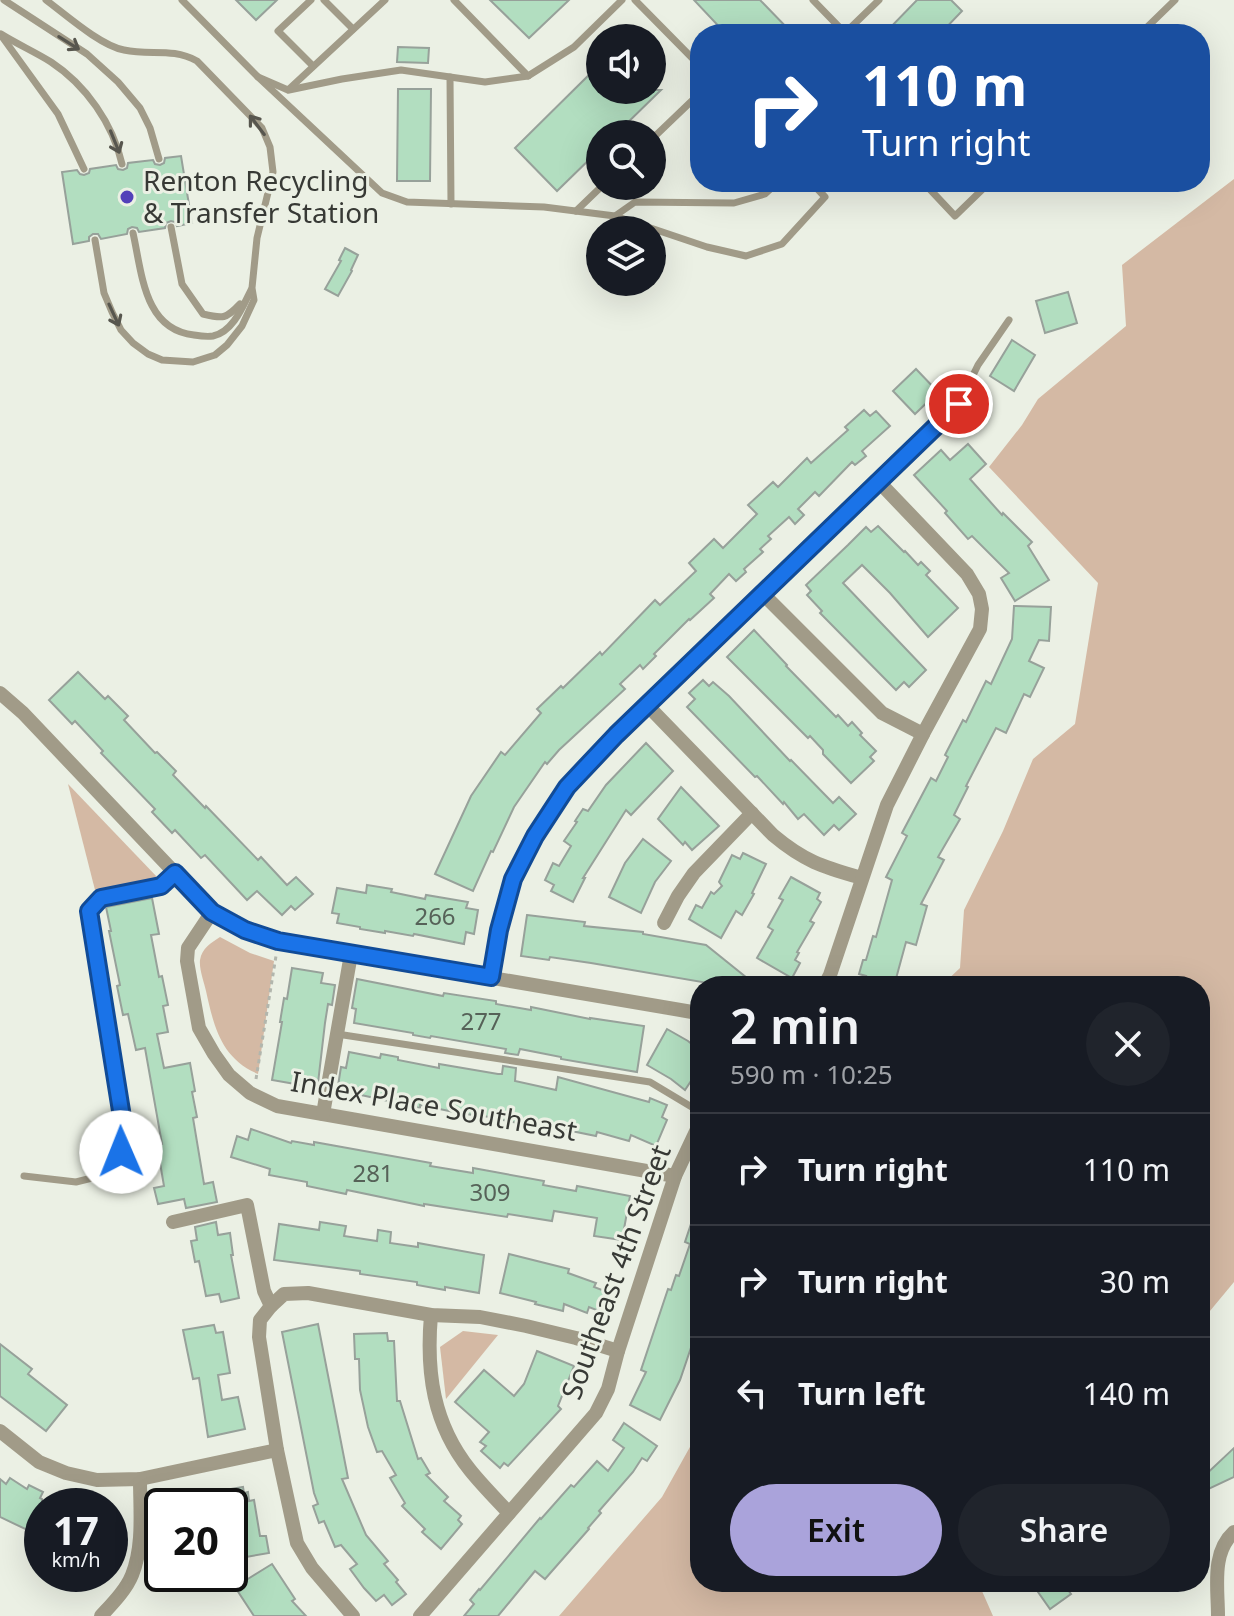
<!DOCTYPE html>
<meta charset="utf-8">
<style>
body{margin:0;font-family:"Noto Sans",sans-serif;background:#20242c;color:#f1f3f6;height:100vh;display:flex;flex-direction:column;font-size:30px;white-space:nowrap}
*{box-sizing:border-box;margin:0}
p{font-size:26px;color:#9ea1a6}
.icon{flex:none;width:44px;height:44px;fill:none;stroke:currentColor;stroke-width:2;stroke-linecap:round;stroke-linejoin:round}
.map{position:relative;flex:1;overflow:hidden}
.sheet{position:absolute;left:690px;top:976px;width:520px;height:616px;display:flex;flex-direction:column;background:#171b24;border-radius:32px;box-shadow:0 8px 32px #0002}
.sheet>*{flex:none}
.top-card{position:absolute;left:690px;top:24px;width:520px;height:168px;border-radius:32px;box-shadow:0 8px 32px #0002;background:#1a4fa0;color:#fff;overflow:hidden}
.buttons{position:absolute;left:586px;top:24px;display:grid;gap:16px}
.buttons a{display:grid;place-items:center;width:80px;height:80px;border-radius:50%;background:#171b24;box-shadow:0 8px 32px #0002;font-size:40px}
.speed{position:absolute;left:24px;top:1488px;display:flex;gap:16px;font-size:40px;font-weight:700;text-align:center}
.speed>*{display:grid;place-content:center;width:104px;height:104px;border-radius:50%;background:#171b24;box-shadow:0 8px 32px #0002;line-height:1}
.speed small{font-size:20px;font-weight:400}
.speed .limit{border:4px solid #111;border-radius:12px;background:#fff;color:#111}
.pin{position:absolute;display:grid;place-items:center;width:68px;height:68px;color:#fff;margin:-34px;border:4px solid #fff;border-radius:50%;box-shadow:0 2px 8px #0007}
.me{position:absolute;width:88px;margin:-44px;rotate:359deg;stroke-linejoin:round;filter:drop-shadow(0 0 6px #0008)}
.turn{display:flex;align-items:center;gap:28px;height:168px;padding:0 40px;font-size:36px}
.turn .icon{width:104px;height:104px;stroke-width:2.5}
.turn b{display:block;font-size:56px;line-height:68px}
.round{display:grid;place-items:center;flex:none;width:84px;height:84px;border-radius:42px;background:#20242c}
.headline{display:flex;align-items:center;justify-content:space-between;height:136px;padding:0 40px}
h1{font-size:48px;font-weight:600;line-height:60px}
.action{display:flex;gap:16px;margin-top:auto;padding:16px 40px}
.action a{flex:1;height:92px;border-radius:48px;background:#aaa3db;color:#111;font-size:32px;font-weight:600;line-height:92px;text-align:center}
.action a+a{background:#20242c;color:#f1f3f6}
ul{padding:0;list-style:none}
li{display:flex;align-items:center;gap:24px;height:112px;padding:0 40px;border-top:2px solid #363941}
li div{flex:1}
li b{display:block;font-size:30px}
li em{font-style:normal}
.map>svg:first-child{display:block}
.green{fill:#d4b9a4}
.building{fill:#b2dec0;stroke:#97a19a;stroke-width:2}
.lines{fill:none;stroke-linecap:round;stroke-linejoin:round}
.path{stroke:#b2b6ad;stroke-width:3;stroke-dasharray:4 4;stroke-linecap:butt}
.lane{stroke:#a19b88;stroke-width:7}
.street{stroke:#a19b88;stroke-width:14}
.oneway{stroke:#57564e}
.route-casing{stroke:#114b97;stroke-width:20}
.route{stroke:#1a73e8;stroke-width:14}
.poi-dot{fill:#5341b9;stroke:#ebf0e4;stroke-width:3}
.labels{text-anchor:middle;stroke-width:6;stroke-linejoin:round;paint-order:stroke}
.number-label{font-size:24px;fill:#566258}
.poi-label{font-size:28px;fill:#373935;stroke:#ebf0e4;text-anchor:start}
.street-label{font-size:28px;fill:#373935;stroke:#ebf0e4}
</style>
<div class="map">
<svg width="1234" height="1616" viewBox="0 0 1234 1616">
<rect width="100%" height="100%" fill="#ebf0e4"/>
<g class="green">
<path d="M1234,179v1103l-34,41v-337h-259l19,-18 4,-58 39,-79 30,-72 42,-35 23,-141 -109,-116 33,-42 16,-26 88,-73 -4,-61z"/>
<path d="M68,784l90,94 -63,12z"/>
<path d="M220,937l30,16 24,8 -16,113c-37,-16 -44,-47 -52,-83 -2,-9 -7,-22 -6,-31 2,-12 11,-17 20,-23z"/>
<path d="M463,1331l35,4 -52,64 -6,-52z"/>
<path d="M700,1429v153h278l15,34h-434l103,-119z"/>
</g>
<g class="building">
<path d="M236,0h41l-21,20z"/>
<path d="M490,0h79l-40,38z"/>
<path d="M694,0h66l33,34h-67z"/>
<path d="M917,0h34l11,11 -22,23h-56z"/>
<path d="M398,47l31,1 -1,15 -31,-1z"/>
<path d="M600,64v26h61l-45,44h-16v15l-43,42 -42,-43z"/>
<path d="M398,89h33l-1,92h-33z"/>
<path d="M181,156l11,67 -15,3 -2,-4 -4,-1 -5,2 -1,5 -26,4 -2,-4 -5,-1 -4,2 -1,5 -26,5 -3,-5h-5l-4,3v4l-16,3 -11,-72 15,-2 3,4 4,1 5,-2 1,-4 26,-4 2,4 5,1 4,-2 1,-5 25,-3 2,4 5,1 4,-2 1,-5z"/>
<path d="M345,248l13,7 -7,15 1,1 -14,25 -13,-7 16,-28 -2,-1z"/>
<path d="M1068,292l9,31 -32,10 -9,-32z"/>
<path d="M1012,340l23,15 -21,36 -24,-15z"/>
<path d="M916,369l22,23 -23,22 -22,-23z"/>
<path d="M864,410l6,6 6,-5 14,15 -28,25 4,5 -11,9 -3,-3 -33,34 -4,-4 -17,17 6,6 -9,9 -6,-7 -21,19 3,3 -11,10 3,3 -19,17 2,3 -10,9 -7,-7 -19,20 4,4 -24,22 -1,-1 -35,35 2,2 -13,13 -3,-4 -20,19 5,5 -66,61 -12,14 -2,-2 -31,45 -21,45 -2,-1 -18,40 -38,-17 36,-78 30,-44 4,3 36,-42 -4,-4 24,-23 2,2 37,-36 2,3 53,-55 5,5 36,-34 -7,-8 25,-24 9,9 34,-34 -9,-9 25,-23 5,5 29,-29 4,5 37,-33 -3,-3z"/>
<path d="M968,444l18,20 -16,15 32,36 1,-2 29,29 -4,4 21,34 -34,21 -14,-23 8,-5 -37,-37 -4,3 -23,-26 2,-2 -33,-36 27,-25 9,10z"/>
<path d="M878,526l26,26 1,-1 13,14 3,-3 9,9 -4,4 32,33 -30,29 -38,-44 -28,-28 -19,18 83,87 -17,17 -5,-5 -8,8 -76,-77 2,-2 -15,-16 4,-4 -5,-6 42,-40 18,-18 5,5z"/>
<path d="M1014,606l37,1 -2,34 -10,-1 -10,21 15,7 -14,29 -6,-3 -18,39 -10,-5 -30,58 2,1 -14,28 6,4 -22,38 6,3 -23,44 6,2 -11,39 -10,-3 -12,44h-33l5,-10 -7,-2 4,-14h3l7,-24 3,1 16,-57 -6,-3 21,-41 -5,-3 29,-55 5,3 12,-24 -3,-2 18,-35 3,2 20,-41 5,3 21,-45z"/>
<path d="M754,630l33,35 -1,1 50,51 2,-2 10,11 4,-4 10,11 -2,2 16,16 -6,6 4,4 -23,22 -28,-29v-4l-13,-14 -2,2 -81,-81z"/>
<path d="M78,672l27,27 3,-3 20,20 -4,4 31,33 2,-1 19,19 -3,4 32,33 1,-2 52,54 3,-3 26,28 9,-8 17,17 -18,16 -4,-4 -9,9 -25,-24 -10,9 -42,-45 -4,3 -26,-28 -3,3 -20,-21 3,-3 -54,-56 2,-2 -28,-30 -3,3 -23,-24z"/>
<path d="M703,680l6,6 4,-4 16,14 61,65 1,-1 42,43 6,-6 17,17 -17,16 -5,-5 -10,10 -20,-21 -6,5 -14,-17 -1,2 -26,-28 -2,1 -68,-70 8,-8 -6,-6z"/>
<path d="M646,743l27,28 -42,44 -5,-5 -43,68h2l-12,24 -22,-11 3,-6 -9,-5 8,-17 6,3 12,-20 -7,-5 13,-19 -2,-1 8,-12 5,2 18,-26z"/>
<path d="M681,787l38,39 -27,24 -7,-8 -2,3 -25,-26z"/>
<path d="M643,839l28,22 -16,21 -14,31 -32,-16 16,-34z"/>
<path d="M743,853l23,11 -14,29 2,1 -12,21 -6,-4 -15,27 -32,-19 7,-14 6,3 9,-16 3,2 8,-8 -3,-4 13,-27 8,4z"/>
<path d="M791,877l29,16 -3,6 4,3 -11,19 4,2 -17,29 2,1 -4,7 5,3 -8,15 -35,-20 16,-28 -5,-3 15,-27 -4,-2z"/>
<path d="M367,885l25,4 -1,3 34,7 1,-4 42,7 -2,6 12,2 -4,24 -8,-2 -2,12 -50,-10 -1,2 -28,-5v2l-25,-4v-2l-23,-4 2,-9 -7,-1 5,-25 29,5z"/>
<path d="M152,898l7,36 -8,1 8,42 3,-1 6,29 -5,1 5,26 -11,2 7,34 26,-5 5,28 -3,1 5,25 -4,1 11,66 9,-2 4,20 -31,6 -2,-9 -26,5 -4,-16 10,-2 -7,-41 5,-1 -17,-96 -9,2 -8,-36 -5,1 -6,-29 3,-1 -11,-54h2l-5,-24z"/>
<path d="M527,915l58,7 -1,4 59,6v2l63,11 51,41h-43v-2l-123,-21 -41,-6 -1,3 -28,-4z"/>
<path d="M292,968l31,5 -2,10 14,2 -3,20 -4,-1 -3,19 -7,60 -16,-3 -1,5 -29,-5 10,-58h-2l4,-24 3,1z"/>
<path d="M357,979l86,17 1,-3 52,8v3l35,6v-3l59,12v-1l54,8 -7,46 -76,-13v-2l-41,-8 -2,6 -13,-2 1,-4 -75,-13 -1,2 -17,-3v-2l-59,-10 2,-14 -4,-1z"/>
<path d="M667,1029l21,12 12,10v32l-7,-5 -8,12 -14,-11 -24,-14z"/>
<path d="M349,1052l31,6 1,-4 17,3v3l41,8v-4l59,10h4l1,-8 13,2 -1,13 41,9 2,-13 91,25 1,-4 17,7 -5,12 5,3 -11,26 -25,-11 -2,6 -32,-9 -1,4 -59,-12v3l-58,-12v1l-25,-4 -34,-7v3l-59,-13v2l-24,-5 4,-25 5,1z"/>
<path d="M251,1129l40,14 1,-2 22,4v-3l117,21 -1,3 43,7v-5l71,13 -1,4 33,6 1,-5 53,10 -8,44 -28,-4 3,-18 -43,-7 -2,10 -44,-7 -1,3 -83,-13v2l-77,-16 -1,4 -39,-8v-4l-38,-7 1,-6 -39,-12 6,-21 11,4z"/>
<path d="M698,1203l2,1v117l-20,59 -20,40 -30,-15 16,-33 -5,-2 27,-81 3,1 5,-15 3,1 11,-32 -5,-2z"/>
<path d="M216,1222l2,13 12,-2 3,22h-2l8,43 -18,4 -2,-8 -13,2 -7,-35 -4,1 -4,-21 6,-1 -2,-13z"/>
<path d="M320,1222l26,4 -2,10 33,5 1,-11 13,2 -1,11 28,4v-4l66,12 -5,38 -34,-6v3l-28,-5v-3l-57,-8v-3l-86,-11 5,-36 40,6z"/>
<path d="M509,1254l60,15 -1,4 28,10 -2,4 16,6 -6,20 -15,-6 -2,6 -23,-9 -1,7 -28,-7 1,-2 -36,-9z"/>
<path d="M318,1324l30,154 -6,1 24,56 22,26 -4,3 14,16 -2,2 10,12 -14,11 -8,-10 -8,6 -12,-13 -14,-19 7,-5 -16,-19 -6,2 -11,-26 -5,2 -6,-17 5,-2 -4,-11 -32,-161z"/>
<path d="M214,1325l2,8 7,-1 7,41 -12,2 4,25 16,-3 7,32 -37,8 -9,-59 -6,1 -10,-49z"/>
<path d="M387,1333l1,8h6l3,60h3l18,58 3,-1 9,15 -4,2 22,22 -4,4 17,15 -3,4 4,4 -21,25 -19,-17 3,-3 -23,-23 3,-3 -15,-25 6,-3 -14,-24 -5,1 -9,-25 -8,-37 -1,-31h-4l-1,-25z"/>
<path d="M0,1344l32,25 -4,5 39,31 -21,26 -46,-35z"/>
<path d="M537,1351l37,15 -16,40 3,3 -53,57 -4,-3 -4,5 -19,-17 5,-5 -6,-4 9,-10 -34,-30 29,-32 30,26 10,-12z"/>
<path d="M624,1423l33,23 -10,15 -5,-3 -9,14 -34,39 2,2 -13,15 1,1 -44,50 -10,-8 -37,45h-34l10,-12 -4,-4 9,-11 1,1 60,-72 1,1 30,-34 3,2 23,-26 11,10 16,-23 -11,-8z"/>
<path d="M1234,1448v29l-34,16v-13z"/>
<path d="M10,1478l17,11 2,-4 14,7 -3,6 2,1v28l-4,8 -38,-18v-38l6,5z"/>
<path d="M243,1487l1,6 4,-1 1,9 5,-1 6,36h6l3,17 -35,6 -4,-20v-33h-8l-3,-15z"/>
<path d="M272,1564l23,35 -3,2 14,15h-52l-19,-29z"/>
<path d="M1031,1582h31l9,12 -21,15z"/>
</g>
<g class="lines">
<path class="path" d="M256,1079l20,-123"/>
<g class="lane">
<path d="M4,0l83,54 31,28 22,26 10,20 9,31"/>
<path d="M46,0c20,15 55,46 78,50 27,6 47,-3 73,11l65,67 8,19 3,25 -16,66 -5,50 2,12 -12,26 -15,19 -12,10 -22,7 -31,-2 -14,-6 -15,-11 -12,-13 -9,-18 -8,-19 -9,-53"/>
<path d="M182,0l76,77 30,13 97,-90"/>
<path d="M311,0l-33,31 35,35"/>
<path d="M324,0l29,29"/>
<path d="M454,0l74,76 46,-29 48,-47"/>
<path d="M635,0l65,66"/>
<path d="M813,0l32,33 34,-33"/>
<path d="M1,34c16,10 34,18 50,28 35,23 62,62 71,102"/>
<path d="M1140,34l35,-34"/>
<path d="M3,38l55,76 26,55"/>
<path d="M258,77l124,116 25,9 137,5 71,9 92,31 39,9 36,-12 43,-47 -14,-15"/>
<path d="M450,77l1,127"/>
<path d="M289,90l53,-11 59,-9 84,12 43,-6"/>
<path d="M652,139l48,-46"/>
<path d="M923,182l32,34 35,-34"/>
<path d="M576,211l26,-25"/>
<path d="M615,216l20,-14 99,1 31,-9 13,-12"/>
<path d="M171,227l11,57 21,30c20,5 23,5 37,-10"/>
<path d="M133,233c9,40 11,97 61,102 6,1 13,2 19,1 20,-4 30,-30 38,-46"/>
<path d="M959,404l19,-39 31,-45"/>
<path d="M337,1034l313,48 50,30"/>
<path d="M24,1176l52,6 28,-7 10,-10 7,-13 1,-35 -33,-206 12,-13 60,-12 14,-13"/>
</g>
<g class="street">
<path d="M763,594l119,119 41,21"/>
<path d="M0,693l23,20 189,199 33,18 36,12 411,70 8,5"/>
<path d="M648,706l125,129c32,27 51,32 89,43"/>
<path d="M212,912l-24,36 -1,13 12,67 15,26 15,21 21,18 27,13 398,70"/>
<path d="M664,923l14,-27 16,-23 58,-60"/>
<path d="M491,977l8,-47 14,-51 22,-43 32,-49 49,-52 343,-331"/>
<path d="M824,986l6,-11 57,-170 36,-71 57,-105 2,-20 -3,-15 -12,-20 -87,-91"/>
<path d="M323,1114l28,-160"/>
<path d="M173,1222l74,-17 17,86 7,15"/>
<path d="M431,1315c-5,57 2,109 39,155 12,15 26,29 39,43"/>
<path d="M0,1431l39,31 27,11 31,7 43,-1 137,-29"/>
<path d="M101,1616c11,-12 25,-26 31,-41 12,-30 8,-64 8,-96"/>
<path d="M353,1616l-41,-48 -15,-25 -20,-93 -18,-113 1,-17 11,-14 13,-12 24,-1 123,22 49,2 46,9 50,12 42,13"/>
<path d="M420,1616l176,-203 12,-24 10,-38 57,-175 25,-53"/>
<path d="M1218,1616c0,-29 -7,-63 16,-84"/>
</g>
</g>
<defs><path id="oneway-shaft" d="M-6 0H5M1.5-3L5.5 0L1.5 3" fill="none" stroke-width="1.6" stroke-linecap="round" stroke-linejoin="round" transform="scale(2)"/></defs>
<g class="oneway">
<use href="#oneway-shaft" transform="translate(69 43) rotate(32)"/>
<use href="#oneway-shaft" transform="translate(257 125) rotate(-127)"/>
<use href="#oneway-shaft" transform="translate(115 142) rotate(68)"/>
<use href="#oneway-shaft" transform="translate(114 315) rotate(65)"/>
</g>
<g class="lines">
<defs>
<path id="route" d="M121,1152l1,-35 -33,-206 12,-13 60,-12 14,-13 37,39 33,18 33,11 213,36 8,-47 14,-51 22,-43 32,-49 49,-52 343,-331"/>
</defs>
<use href="#route" class="route-casing"/>
<use href="#route" class="route"/>
</g>
<circle class="poi-dot" cx="127" cy="197" r="8"/>
<g class="labels">
<g class="number-label">
<text x="435" y="925">266</text>
<text x="481" y="1030">277</text>
<text x="373" y="1182">281</text>
<text x="490" y="1201">309</text>
</g>
<g class="poi-label">
<text x="143" y="191">Renton Recycling<tspan x="143" dy="32">&amp; Transfer Station</tspan></text>
</g>
<g class="street-label">
<text transform="translate(434 1106) rotate(10)" y="10">Index Place Southeast</text>
<text transform="translate(616 1272) rotate(-70)" y="10">Southeast 4th Street</text>
</g>
</g>
</svg>
<div class="buttons">
<a><svg class="icon" aria-label="sound" viewBox="0 0 24 24"><path d="M4 9h4l5-4v14l-5-4H4zM17 9q2 3 0 6"/></svg></a>
<a><svg class="icon" aria-label="search" viewBox="0 0 24 24"><circle cx="10" cy="10" r="6"/><path d="M15 15l6 6"/></svg></a>
<a><svg class="icon" aria-label="layers" viewBox="0 0 24 24"><path d="M12 4l9 5-9 5-9-5zM3 14l9 5 9-5"/></svg></a>
</div>
<div class="speed"><div>17<small>km/h</small></div><div class="limit">20</div></div>
<div class="pin" style="left:959px;top:404px;background:#d93025"><svg class="icon" aria-label="arrive" viewBox="0 0 24 24"><path d="M6 21V4h12l-3 4 3 4H6"/></svg></div>
<svg class="me" style="left:121px;top:1152px" viewBox="-20 -20 40 40"><circle r="19" fill="#fff"/><path d="M0-13L10 11 0 6-10 11z" fill="#1a73e8"/></svg>
<div class="top-card">
<div class="turn"><svg class="icon" aria-label="right" viewBox="0 0 24 24"><path d="M7 20v-9h11M14 6l5 5-5 5"/></svg><div><b>110 m</b>Turn right</div></div>
</div>
<section class="sheet">
<div class="headline"><div><h1>2 min</h1><p>590 m · 10:25</p></div><a class="round"><svg class="icon" aria-label="close" viewBox="0 0 24 24"><path d="M6 6l12 12M18 6L6 18"/></svg></a></div>
<ul>
<li><svg class="icon" aria-label="right" viewBox="0 0 24 24"><path d="M7 20v-9h11M14 6l5 5-5 5"/></svg><div><b>Turn right</b></div><em>110 m</em></li>
<li><svg class="icon" aria-label="right" viewBox="0 0 24 24"><path d="M7 20v-9h11M14 6l5 5-5 5"/></svg><div><b>Turn right</b></div><em>30 m</em></li>
<li><svg class="icon" aria-label="left" viewBox="0 0 24 24"><path d="M17 20v-9H6M10 6l-5 5 5 5"/></svg><div><b>Turn left</b></div><em>140 m</em></li>
</ul>
<div class="action"><a>Exit</a><a>Share</a></div>
</section>
</div>
